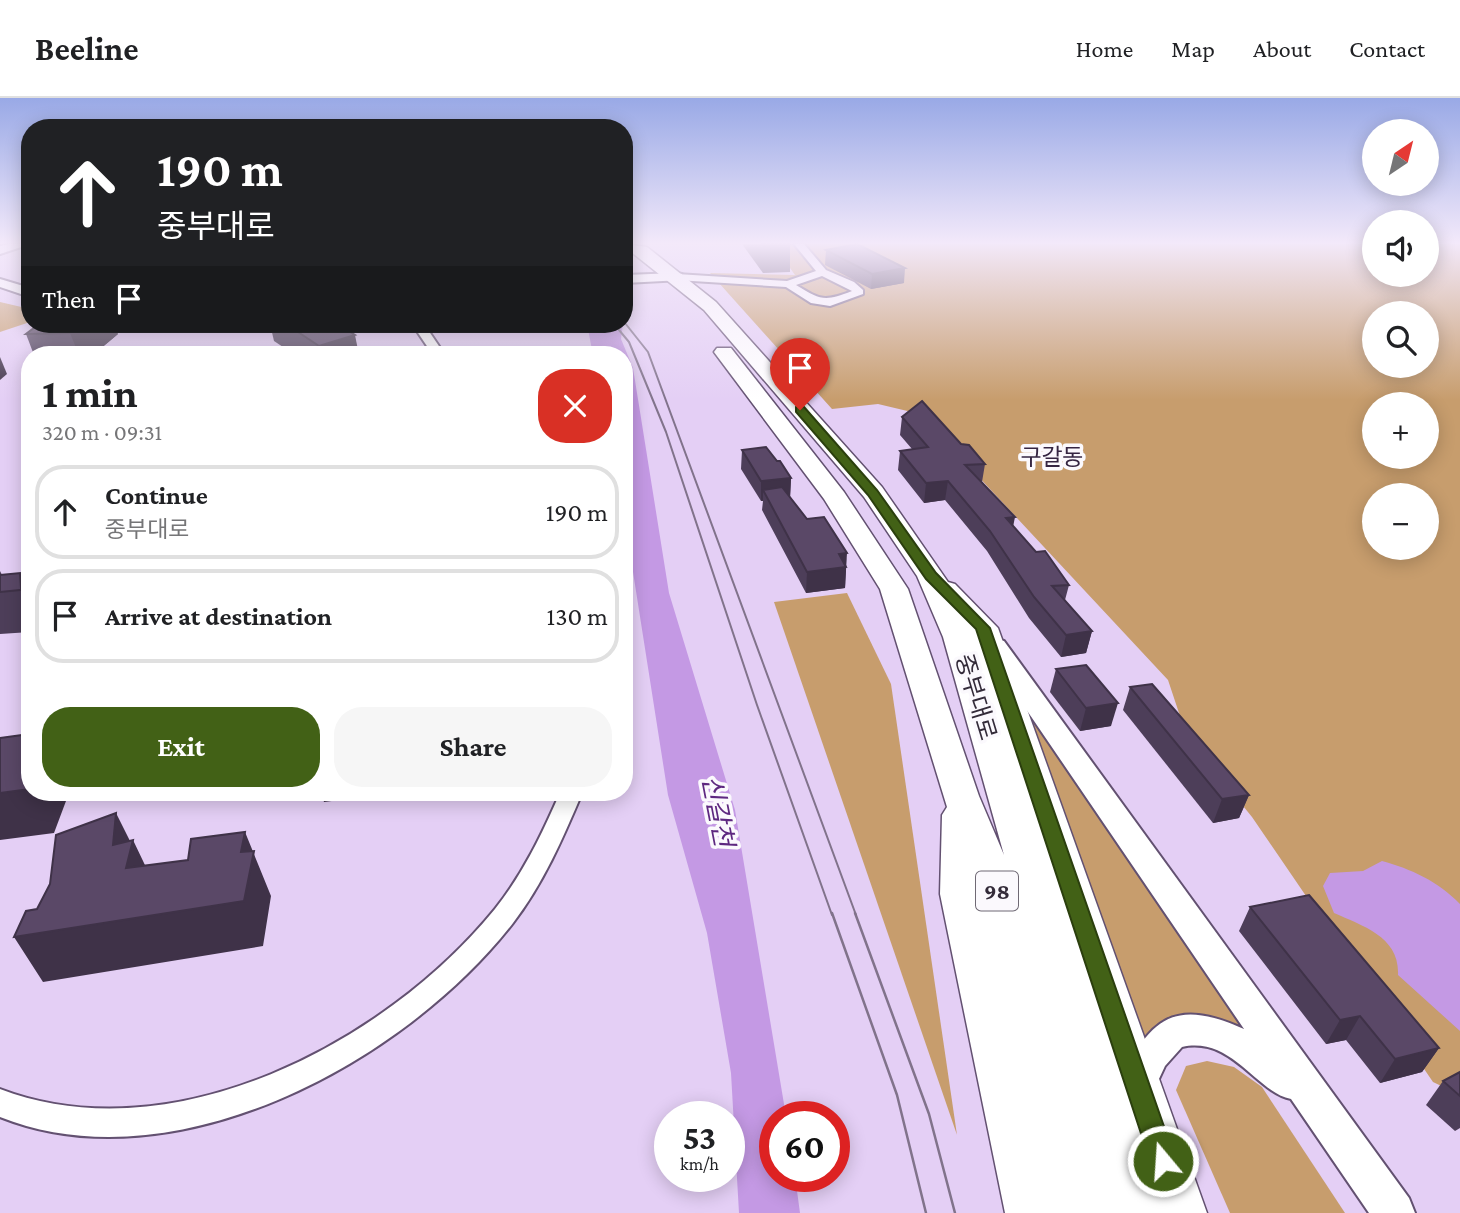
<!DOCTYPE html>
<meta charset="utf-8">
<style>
body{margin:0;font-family:"Crimson Pro","Noto Sans KR",serif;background:#f6f6f6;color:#202124;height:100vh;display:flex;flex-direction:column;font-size:26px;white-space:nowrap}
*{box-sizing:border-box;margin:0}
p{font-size:23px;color:#757577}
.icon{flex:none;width:38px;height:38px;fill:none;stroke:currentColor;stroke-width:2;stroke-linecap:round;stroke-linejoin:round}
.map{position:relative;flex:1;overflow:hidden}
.side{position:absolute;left:21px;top:248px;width:612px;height:455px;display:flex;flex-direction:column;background:#fff;border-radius:28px;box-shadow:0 4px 18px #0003}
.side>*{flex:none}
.guide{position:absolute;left:21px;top:21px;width:612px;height:214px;border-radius:28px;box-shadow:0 4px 18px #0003;background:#202124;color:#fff;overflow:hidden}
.needle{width:46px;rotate:35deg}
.controls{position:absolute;left:1362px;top:21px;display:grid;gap:14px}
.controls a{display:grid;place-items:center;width:77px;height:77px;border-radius:50%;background:#fff;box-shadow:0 4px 18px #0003;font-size:35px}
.speed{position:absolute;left:654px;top:1003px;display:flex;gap:14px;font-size:35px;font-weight:700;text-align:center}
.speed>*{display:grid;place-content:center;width:91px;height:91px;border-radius:50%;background:#fff;box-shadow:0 4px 18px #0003;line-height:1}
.speed small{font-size:18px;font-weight:400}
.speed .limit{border:10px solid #d22;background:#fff;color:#111}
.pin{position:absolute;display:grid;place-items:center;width:60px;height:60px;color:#fff;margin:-72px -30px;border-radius:50% 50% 50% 0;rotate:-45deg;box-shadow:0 0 7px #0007}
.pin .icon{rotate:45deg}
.me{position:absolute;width:77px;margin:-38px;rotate:342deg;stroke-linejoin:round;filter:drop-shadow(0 0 5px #0008)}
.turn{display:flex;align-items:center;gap:24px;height:147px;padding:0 21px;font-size:32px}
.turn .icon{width:91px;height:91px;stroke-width:2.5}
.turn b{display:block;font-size:49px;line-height:60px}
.then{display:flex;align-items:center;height:66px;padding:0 21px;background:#0003;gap:14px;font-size:26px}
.round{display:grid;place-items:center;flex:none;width:74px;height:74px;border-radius:28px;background:#f6f6f6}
.summary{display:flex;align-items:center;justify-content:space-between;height:119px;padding:0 21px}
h1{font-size:42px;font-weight:700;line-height:52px}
.cta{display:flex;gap:14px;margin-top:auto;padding:14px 21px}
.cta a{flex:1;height:80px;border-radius:28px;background:#426116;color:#fff;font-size:28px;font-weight:700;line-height:80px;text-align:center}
.cta a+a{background:#f6f6f6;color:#202124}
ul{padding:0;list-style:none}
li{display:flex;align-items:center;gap:21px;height:94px;margin:0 14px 10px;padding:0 7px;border:4px solid #e0e0e0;border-radius:28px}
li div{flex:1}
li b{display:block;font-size:26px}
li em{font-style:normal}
header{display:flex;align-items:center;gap:42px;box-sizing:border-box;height:98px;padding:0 35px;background:#fff;border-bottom:2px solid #e0e0e0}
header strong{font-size:33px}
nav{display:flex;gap:38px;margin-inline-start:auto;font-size:24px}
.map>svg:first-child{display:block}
.green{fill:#c79d6d;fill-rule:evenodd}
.water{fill:#c499e4}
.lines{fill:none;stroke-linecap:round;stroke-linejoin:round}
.minor-casing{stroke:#635171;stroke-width:4}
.tertiary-casing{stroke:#635171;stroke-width:4}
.primary-casing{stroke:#635171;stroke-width:3}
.minor{fill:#fff;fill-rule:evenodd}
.tertiary{fill:#fff;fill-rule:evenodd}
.primary{fill:#fff;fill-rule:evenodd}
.tram-far1{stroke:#81738b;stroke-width:2}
.tram{stroke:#81738b;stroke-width:2.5}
.wall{fill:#4d3e59}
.shaded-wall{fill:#3f3248}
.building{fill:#5a4867;stroke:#3f3248;stroke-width:2}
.route{fill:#426116;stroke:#2b3f0e;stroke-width:2}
.labels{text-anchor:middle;stroke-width:7;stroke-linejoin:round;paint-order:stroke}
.far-quarter-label{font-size:23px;fill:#352542;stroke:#fbf9fd}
.shield{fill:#fbf9fd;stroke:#6f6974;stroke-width:2}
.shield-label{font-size:23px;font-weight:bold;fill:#332b39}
.street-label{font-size:24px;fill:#332b39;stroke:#fbf9fd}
.water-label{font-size:26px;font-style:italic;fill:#5e2880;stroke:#fbf9fd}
</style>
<header>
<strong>Beeline</strong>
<nav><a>Home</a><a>Map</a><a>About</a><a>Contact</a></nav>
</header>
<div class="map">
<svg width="1460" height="1115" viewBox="0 0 1460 1115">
<rect width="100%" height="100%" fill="#e4cff5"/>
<g class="green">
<path d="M773,146h601v31h52v-31h34v851l-27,-13 -181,-265 -65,-80 -19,-57 -248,-266 -42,-10 -46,5 -122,-136 85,2zM1374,215h52v53h-52zM1374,306h52v53h-52zM1374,397h52v53h-52z"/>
<path d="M0,204l30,7v13l-30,10z"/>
<path d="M847,495l44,91 66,451 -183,-533z"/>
<path d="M1007,576l270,387c-31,-24 -74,-63 -116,-38 -8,4 -14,11 -21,17z"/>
<path d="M1207,963l27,6 28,20 83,126h-115l-54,-123 10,-24z"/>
</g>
<g class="water">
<path d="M587,226h36l-2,15 12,29 36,225 66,217 51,306h-11v60h20l5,37h-61l-8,-140 -24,-140 -39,-138 -43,-274v-166h-32z"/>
<path d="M1382,763c29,8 56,20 78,43v127l-62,-56c2,-38 -35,-49 -64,-62l-11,-27 7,-13 33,-2z"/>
</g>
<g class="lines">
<defs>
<g id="minor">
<path d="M794,146h10l22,26 28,12 9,8v4l-33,12 -19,-3 -25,-16 -109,-7 -5,-3 5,-3 110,7 29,-10zM822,178l30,15c-28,11 -31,9 -56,-6z"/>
<path d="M412,226h12l21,31h-12z"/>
<path d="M560,695h22c-19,45 -39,91 -69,130 -108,139 -338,264 -513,194v-28c173,66 386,-46 495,-180 28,-35 47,-75 65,-116z"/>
</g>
<g id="tertiary">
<path d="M9,146h21l-30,10v-8z"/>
<path d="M677,175l5,1v6l-57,3v-8z"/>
<path d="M0,181l30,9v9l-30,-10z"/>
<path d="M995,541l9,2 405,557 6,15h-46l-78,-114c-35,-7 -59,-63 -109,-52l-17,19 -14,30 -13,5 -13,-5 -6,-12c30,-65 54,-87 125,-55l-261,-383 3,-5z"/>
</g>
<path id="primary" d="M625,146l22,3 69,55 166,185 66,95 7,2 43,44 209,585h-202l-65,-319 2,-79 5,-8 -67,-218 -56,-90 -110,-147 3,-4h14l113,144 64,97 71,207 25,59 -61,-218 -26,-61 -53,-79 -160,-187 -79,-63z"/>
</defs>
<use href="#minor" class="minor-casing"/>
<use href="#tertiary" class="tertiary-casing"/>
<use href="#primary" class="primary-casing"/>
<use href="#minor" class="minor"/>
<use href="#tertiary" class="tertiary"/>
<use href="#primary" class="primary"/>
<g class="tram-far1">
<path d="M625,225l23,29 208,563"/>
<path d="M614,226l15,18 37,90 91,273 75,210"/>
</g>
<g class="tram">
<path d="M832,815l65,182 29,118"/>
<path d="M855,815l74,201 26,99"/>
</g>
</g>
<g class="wall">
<path d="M24,146h6v15z"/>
<path d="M742,146h48v28l-27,1z"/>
<path d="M826,152l78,33 -33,6 -46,-24z"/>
<path d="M39,226l79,10 -25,21h-59l-8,-21z"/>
<path d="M270,226h67l22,31h-64l-21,-14z"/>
<path d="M902,319l59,27 24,20 -3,18 31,44 23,26 33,33 -4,15 27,31 -6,22 -25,4 -32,-39 -42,-67 -42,-51 -21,3 -26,-33 2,-19 12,-2 -12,-14z"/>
<path d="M742,352l49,28 -1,20 56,69 -1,21 -39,5 -44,-83 1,-9h-2l-20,-32z"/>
<path d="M0,473l2,4 23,8 5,-7v56l-30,2z"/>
<path d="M1056,571l55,57 -31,5 -30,-39z"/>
<path d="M1130,589l119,108 -10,23 -26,5 -90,-113z"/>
<path d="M1250,809l189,141 -17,24 -42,11 -34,-43 -20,4 -87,-113z"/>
<path d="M1460,974v56l-5,3 -29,-26 17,-24z"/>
</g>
<g class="shaded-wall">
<path d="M905,170l-1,15 -33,6 1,-15z"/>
<path d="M82,226h32l4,10 -25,21h-14l-9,-22z"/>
<path d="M355,237l4,20h-38l-2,-9z"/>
<path d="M0,259l7,17 -7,6z"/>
<path d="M791,380l-1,20 -27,-8v11h-2v-20z"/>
<path d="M948,383l-3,19 -21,3 2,-20z"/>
<path d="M1015,419l-4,20 -5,-19z"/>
<path d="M847,455l-2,35 -39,5 1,-21 32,-18z"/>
<path d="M20,475l8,17 -7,-2z"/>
<path d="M1092,533l-6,22 -25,4 5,-22z"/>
<path d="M1118,605l-7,23 -31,5 6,-23z"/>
<path d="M30,691v4h39l-15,40 -54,7v-47z"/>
<path d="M321,695h71l-68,9z"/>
<path d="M1249,697l-10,23 -26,5 9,-24z"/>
<path d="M116,715l16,32 1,-5 21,44 -19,6 -22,-45z"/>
<path d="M245,734l26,64 -8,50 -220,36 -29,-45 227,-85z"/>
<path d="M1360,918l-14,24 -20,4 14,-24z"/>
<path d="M1439,950l-17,24 -42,11 15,-24z"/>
</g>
<g class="building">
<path d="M762,146h29l-27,2z"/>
<path d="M857,146l48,24 -33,6 -46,-24z"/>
<path d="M39,226h43l-12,9 -44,1z"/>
<path d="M286,226h51l18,11 -36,11z"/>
<path d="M922,303l39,43 8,1 16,19 -20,1 50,52 -9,1 30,34 9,-1 24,34 -17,1 40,45 -26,4 -32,-38 -44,-66 -42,-50 -22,2 -26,-32 28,-4 -26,-30z"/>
<path d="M766,349l11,14h3l11,17 -30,3 -19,-31z"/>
<path d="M782,389l25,32 17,-2 23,36 -8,1 7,13 -39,5 -44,-82z"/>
<path d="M20,475l1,15 9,-12v13l-30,3v-17z"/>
<path d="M1086,567l32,38 -32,5 -30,-39z"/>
<path d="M1152,586l97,111 -27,4 -92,-112z"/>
<path d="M30,636v55l-30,4v-55z"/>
<path d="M116,715l-3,32 20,-5 -7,28 62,-8 3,-21 54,-7 -4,20 13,-1 -10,50 -230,36 12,-26 11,-2 13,-25 6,-49z"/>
<path d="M1309,797l130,153 -44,11 -35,-43 -20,4 -90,-113z"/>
<path d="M1460,974v24l-17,-15z"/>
</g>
<linearGradient id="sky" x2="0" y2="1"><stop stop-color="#99a9e6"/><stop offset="0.48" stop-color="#f3e9fa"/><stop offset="1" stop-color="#f3e9fa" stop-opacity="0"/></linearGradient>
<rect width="1460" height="302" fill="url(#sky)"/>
<path class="route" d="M800,308l4,1 73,83 59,83 54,55 186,533 -4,9 -9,4 -9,-4 -4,-9 -174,-532 -50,-50 -58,-84 -72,-83v-5z"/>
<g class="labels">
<g class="far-quarter-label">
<text x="1052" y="367">구갈동</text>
</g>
<rect class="shield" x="976" y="773.5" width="42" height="39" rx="5"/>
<g class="shield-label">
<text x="997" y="801">98</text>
</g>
<g class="street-label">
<text transform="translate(976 599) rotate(73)" y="8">중부대로</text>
</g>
<g class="water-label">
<text transform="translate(718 713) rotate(79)" y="9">신갈천</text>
</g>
</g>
</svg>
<div class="controls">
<a><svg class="needle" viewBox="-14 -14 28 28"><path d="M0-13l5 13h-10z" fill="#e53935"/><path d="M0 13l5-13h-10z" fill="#757577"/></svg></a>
<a><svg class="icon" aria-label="sound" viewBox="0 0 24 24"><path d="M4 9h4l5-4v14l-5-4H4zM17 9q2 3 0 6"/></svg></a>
<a><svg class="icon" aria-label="search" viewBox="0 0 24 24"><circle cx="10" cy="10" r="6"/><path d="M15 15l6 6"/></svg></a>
<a>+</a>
<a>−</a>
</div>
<div class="speed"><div>53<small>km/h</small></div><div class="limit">60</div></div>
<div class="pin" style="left:800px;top:312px;background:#d93025"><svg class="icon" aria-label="arrive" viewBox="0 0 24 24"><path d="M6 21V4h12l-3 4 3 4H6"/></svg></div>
<svg class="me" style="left:1163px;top:1063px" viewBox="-20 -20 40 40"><circle r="17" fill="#426116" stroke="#fff" stroke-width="3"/><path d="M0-11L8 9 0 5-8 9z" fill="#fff"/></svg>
<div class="guide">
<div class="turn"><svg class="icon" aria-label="ahead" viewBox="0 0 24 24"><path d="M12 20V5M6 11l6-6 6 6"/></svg><div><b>190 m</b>중부대로</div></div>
<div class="then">Then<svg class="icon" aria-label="arrive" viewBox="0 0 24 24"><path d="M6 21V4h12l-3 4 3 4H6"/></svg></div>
</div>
<section class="side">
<div class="summary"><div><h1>1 min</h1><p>320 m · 09:31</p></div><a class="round" style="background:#d93025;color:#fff"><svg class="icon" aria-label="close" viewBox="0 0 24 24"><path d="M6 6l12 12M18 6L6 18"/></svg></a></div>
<ul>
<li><svg class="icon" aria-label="ahead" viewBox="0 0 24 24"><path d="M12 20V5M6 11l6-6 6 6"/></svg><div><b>Continue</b><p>중부대로</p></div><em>190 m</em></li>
<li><svg class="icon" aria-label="arrive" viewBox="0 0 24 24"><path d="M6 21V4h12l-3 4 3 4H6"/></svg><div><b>Arrive at destination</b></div><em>130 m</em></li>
</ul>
<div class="cta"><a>Exit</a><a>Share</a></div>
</section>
</div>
